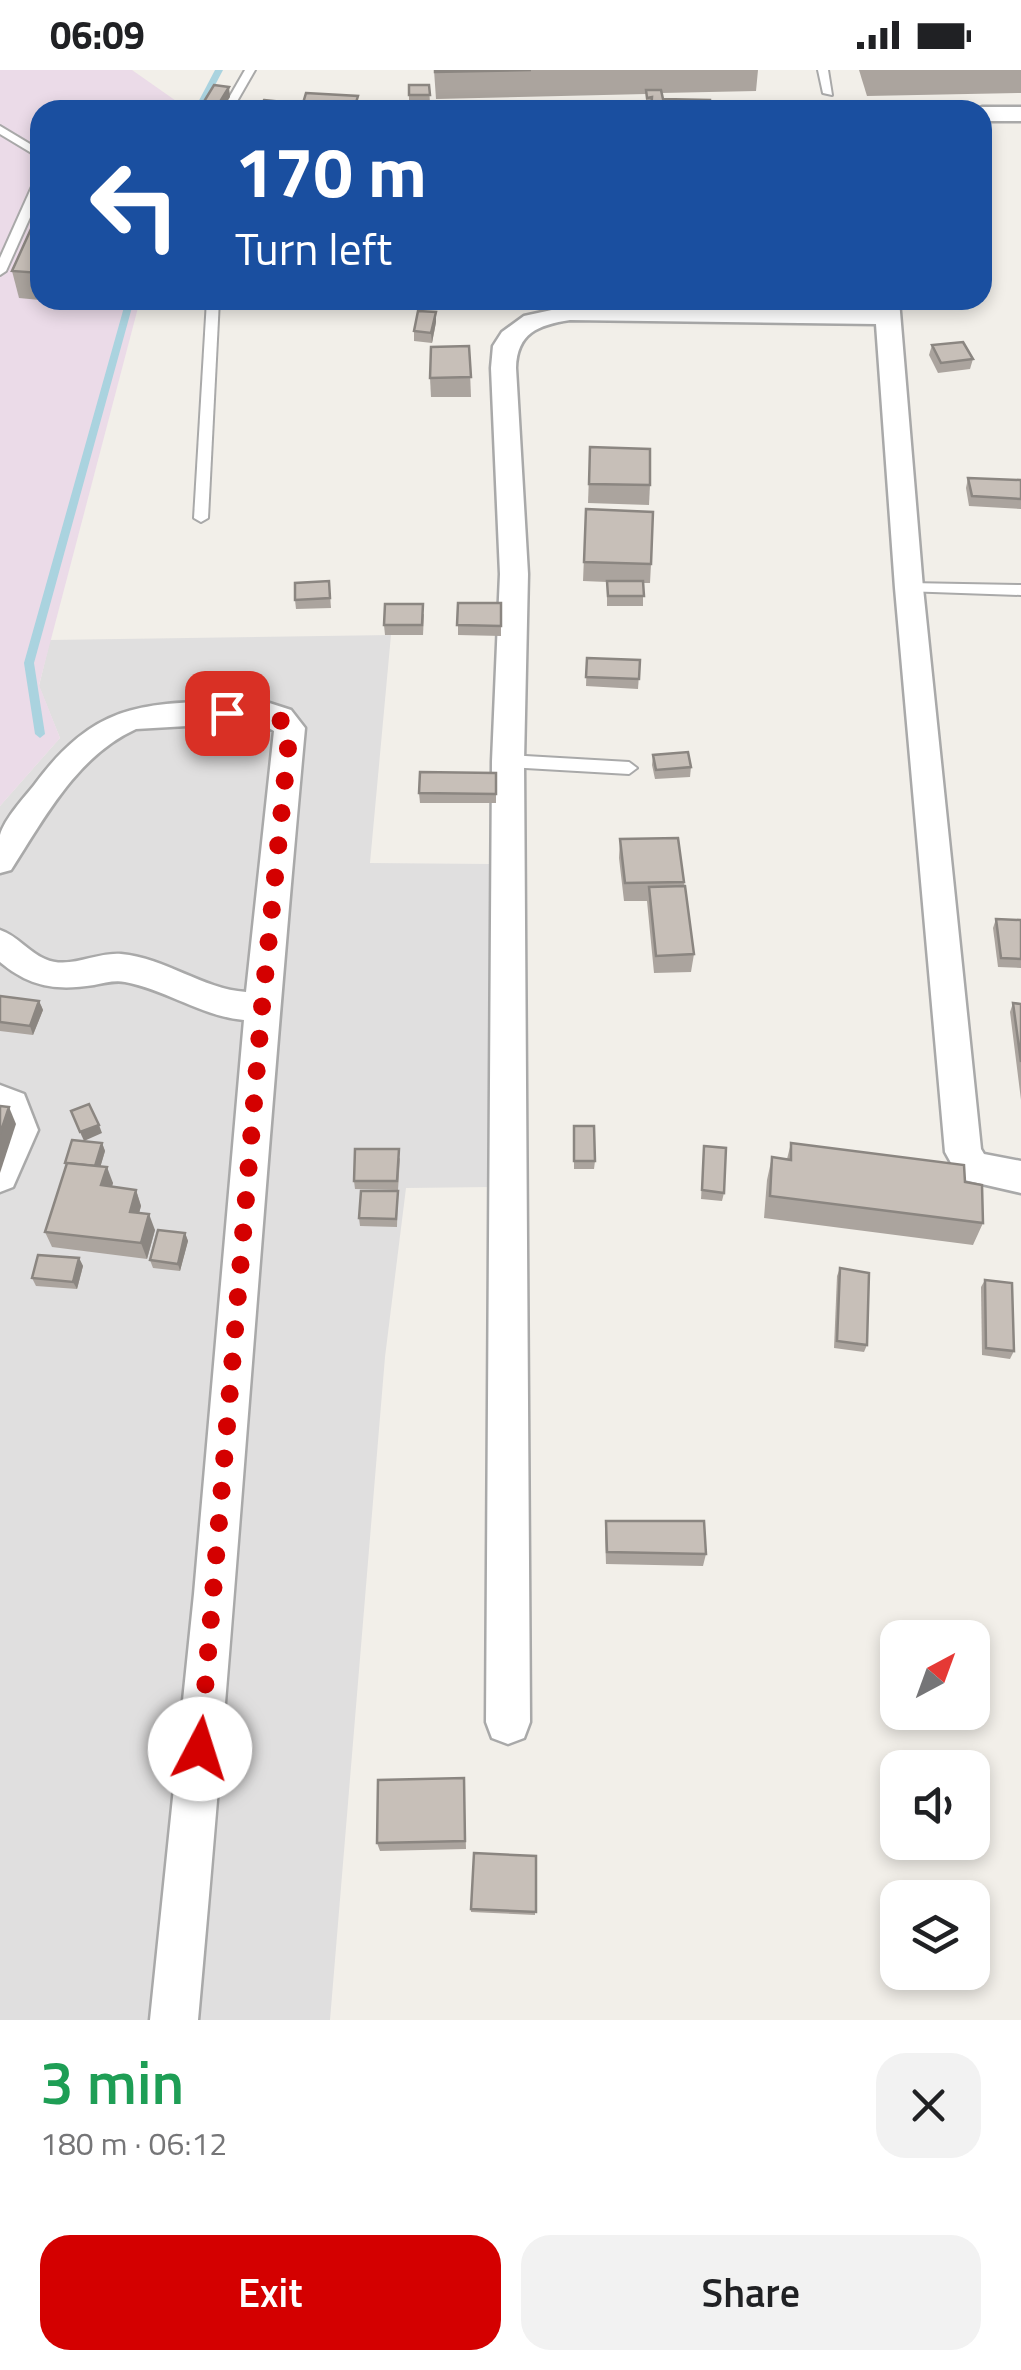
<!DOCTYPE html>
<meta charset="utf-8">
<style>
body{margin:0;font-family:"Titillium Web",sans-serif;background:#f2f2f2;color:#202124;height:100vh;display:flex;flex-direction:column;font-size:38px;white-space:nowrap}
*{box-sizing:border-box;margin:0}
p{font-size:32px;color:#757577}
.icon{flex:none;width:55px;height:55px;fill:none;stroke:currentColor;stroke-width:2;stroke-linecap:round;stroke-linejoin:round}
.map{position:relative;height:1950px;overflow:hidden}
.drawer{display:flex;flex-direction:column;background:#fff;flex:1}
.drawer>*{flex:none}
.guide{position:absolute;left:30px;top:30px;width:962px;height:210px;border-radius:30px;box-shadow:0 5px 15px #0003;background:#1a4fa0;color:#fff;overflow:hidden}
.needle{width:65px;rotate:41deg}
.buttons{position:absolute;left:880px;top:1550px;display:grid;gap:20px}
.buttons a{display:grid;place-items:center;width:110px;height:110px;border-radius:20px;background:#fff;box-shadow:0 5px 15px #0003;font-size:50px}
.pin{position:absolute;display:grid;place-items:center;width:85px;height:85px;color:#fff;margin:-42px;border-radius:20px;box-shadow:0 5px 15px #0006}
.me{position:absolute;width:110px;margin:-55px;rotate:5deg;stroke-linejoin:round;filter:drop-shadow(0 0 8px #0008)}
.turn{display:flex;align-items:center;gap:35px;height:210px;padding:0 40px;font-size:45px}
.turn .icon{width:130px;height:130px;stroke-width:2.5}
.turn b{display:block;font-size:70px;line-height:85px}
.round{display:grid;place-items:center;flex:none;width:105px;height:105px;border-radius:30px;background:#f2f2f2}
.summary{display:flex;align-items:center;justify-content:space-between;height:170px;padding:0 40px}
h1{font-size:60px;font-weight:600;line-height:75px;color:#1e9e55}
.cta{display:flex;gap:20px;margin-top:auto;padding:20px 40px}
.cta a{flex:1;height:115px;border-radius:30px;background:#d40000;color:#fff;font-size:40px;font-weight:600;line-height:115px;text-align:center}
.cta a+a{background:#f2f2f2;color:#202124}
.status{display:flex;justify-content:space-between;align-items:center;height:70px;padding:0 50px;background:#fff;direction:ltr}
.status svg{height:28px;fill:currentColor}
.map>svg:first-child{display:block}
.residential{fill:#e0dfdf}
.industrial{fill:#ebdbe8}
.lines{fill:none;stroke-linecap:round;stroke-linejoin:round}
.stream{fill:#aad3df;fill-rule:evenodd}
.service-casing{stroke:#a9a9a9;stroke-width:4}
.minor-casing{stroke:#a9a9a9;stroke-width:5}
.service{fill:#fff;fill-rule:evenodd}
.minor{fill:#fff;fill-rule:evenodd}
.wall{fill:#aba49e}
.shaded-wall{fill:#8b8681}
.building{fill:#c7bfb8;stroke:#8b8681;stroke-width:2.5}
.route{stroke:#d40000;stroke-width:18;stroke-dasharray:0 32.4}
</style>
<div class="status"><b>06:09</b><svg viewBox="0 0 49 12"><path d="M0 12V9h3v3zM5 12V6h3v6zM10 12V3h3v9zM15 12V0h3v12zM26 1h20v11H26zM47 4h2v5h-2z"/></svg></div>
<div class="map">
<svg width="1021" height="1950" viewBox="0 0 1021 1950">
<rect width="100%" height="100%" fill="#f2efe9"/>
<path class="residential" d="M391,565l-21,228 120,1 1,323 -85,1 -21,169 -55,663h-330v-1214l60,-68 -21,-52 11,-46z"/>
<path class="industrial" d="M0,0h132l57,40h-149v190h100l-101,385 21,53 -60,68z"/>
<g class="lines">
<g class="stream">
<path d="M215,0h8l-21,40h-8z"/>
<path d="M126,230h8l-100,363 11,71 -5,4 -5,-4 -11,-71z"/>
</g>
<defs>
<g id="service">
<path d="M245,0h10l-23,40h-10z"/>
<path d="M818,0h10l4,25 -9,-2z"/>
<path d="M0,56l40,24v8l-40,-24z"/>
<path d="M40,109v16l-34,76 -6,4v-17l34,-76z"/>
<path d="M207,230h12l-11,218 -7,4 -7,-4z"/>
<path d="M909,513l112,2v10l-117,-4v-6z"/>
<path d="M508,685l121,7 8,6 -8,6 -121,-7 -8,-6z"/>
</g>
<g id="minor">
<path d="M982,37h39v14h-39v-11h-8z"/>
<path d="M875,230h24l24,288 58,561 3,5 37,7v32l-61,-14 -15,-27 -50,-564 -19,-264 -306,-4c-32,5 -53,13 -54,48l12,206 -4,187 6,961 -6,16 -16,6 -16,-6 -6,-16 6,-961 8,-187 -9,-206 2,-22 9,-14 22,-16 46,-10 305,3z"/>
<path d="M260,630l31,10 14,18c-40,430 -68,862 -107,1292h-48l44,-426 50,-574c-43,-4 -77,-30 -119,-38 -10,-2 -21,1 -31,3 -38,6 -64,2 -94,-23v-32c18,6 28,22 45,29 24,11 51,-7 76,-5 45,4 81,35 125,38l28,-261 -16,-9 -122,7c-59,27 -91,88 -125,141l-11,3c0,-11 0,-28 0,-38 5,-17 24,-37 35,-51 68,-92 122,-79 225,-84z"/>
<path d="M0,1015l24,9 14,36 -25,57 -13,5z"/>
</g>
</defs>
<use href="#service" class="service-casing"/>
<use href="#minor" class="minor-casing"/>
<use href="#service" class="service"/>
<use href="#minor" class="minor"/>
</g>
<g class="wall">
<path d="M434,0h324l-2,21 -94,2 1,6 47,1v10h-59v-3h-5v-13l-210,5z"/>
<path d="M859,0h162v23l-154,3z"/>
<path d="M409,15h20l1,19 -21,1z"/>
<path d="M40,139v91l-21,-2 -7,-27z"/>
<path d="M436,252l-4,21 -18,-2v-10z"/>
<path d="M932,275l41,14 -3,10 -32,4 -9,-18z"/>
<path d="M469,276l2,51h-40l-1,-19z"/>
<path d="M590,377l60,38 -1,20 -61,-2z"/>
<path d="M968,408l53,2v29l-52,-3 -3,-18z"/>
<path d="M586,439l65,55 -1,19h-7v23h-36v-24l-24,-1z"/>
<path d="M329,511l2,27 -35,1 -1,-9z"/>
<path d="M458,533h43v33l-43,-1z"/>
<path d="M424,544l-1,21h-38l-1,-10z"/>
<path d="M587,588l53,2 -2,29 -52,-3z"/>
<path d="M653,685l38,12 -1,10 -35,2 -3,-14z"/>
<path d="M496,703v30h-76l-1,-10z"/>
<path d="M620,769l64,43 10,72 -3,18 -37,1 -7,-72h-23l-5,-43z"/>
<path d="M996,849l25,1v48l-23,-1 -5,-39z"/>
<path d="M0,926l39,5 4,9 -10,25 -33,-4z"/>
<path d="M1013,933l8,1v96l-11,-88z"/>
<path d="M574,1056l21,35 -1,8h-20z"/>
<path d="M102,1073l3,8 -5,16 13,16 -1,4 24,3 5,16 -2,7 16,17 -8,29 -95,-12 -7,-15 21,-67 -1,-2z"/>
<path d="M791,1073l174,39 18,41 -10,22 -209,-27 3,-38 5,-23 15,2z"/>
<path d="M704,1076l20,47 -2,8 -21,-2z"/>
<path d="M400,1088l-2,32 -43,-1 -1,-8z"/>
<path d="M398,1121l-1,36 -37,-1 -1,-8z"/>
<path d="M185,1163l3,8 -8,30 -27,-3 -3,-8z"/>
<path d="M79,1188l4,8 -6,23 -41,-3 -4,-8z"/>
<path d="M840,1198l27,77 -3,7 -30,-4 3,-72z"/>
<path d="M985,1210l29,71 -4,8 -28,-4 -1,-68z"/>
<path d="M606,1451l100,33 -3,12 -97,-2 -1,-31z"/>
<path d="M464,1708l2,71 -86,2 -3,-8z"/>
<path d="M536,1786l-1,59 -64,-3v-3z"/>
</g>
<g class="shaded-wall">
<path d="M229,17l1,10 -8,13h-7z"/>
<path d="M436,242v10l-4,21 -1,-10z"/>
<path d="M39,931l4,9 -10,25 -3,-9z"/>
<path d="M9,1037l7,17 -16,49v-39z"/>
<path d="M99,1055l3,8 -18,8 -4,-9z"/>
<path d="M102,1073l3,8 -7,24 -3,-9z"/>
<path d="M107,1097l6,16 -6,18 -6,-16z"/>
<path d="M136,1120l5,16 -6,22 -5,-16z"/>
<path d="M149,1144l6,16 -8,29 -6,-16z"/>
<path d="M185,1163l3,8 -8,30 -2,-7z"/>
<path d="M79,1188l4,8 -6,23 -4,-7z"/>
</g>
<g class="building">
<path d="M435,0h96l-96,2z"/>
<path d="M214,15l15,2 -14,23 -15,-2z"/>
<path d="M409,15h20l1,10h-21z"/>
<path d="M646,20h15l2,9 47,1v8l-59,2 1,-13 -5,1z"/>
<path d="M306,23l52,3 -4,13 19,1h-72z"/>
<path d="M264,30l30,3 -3,7h-32z"/>
<path d="M40,139v64l-28,-2z"/>
<path d="M418,241l18,1 -5,21 -17,-2z"/>
<path d="M963,272l10,17 -32,4 -9,-18z"/>
<path d="M469,276l2,31 -41,1 1,-31z"/>
<path d="M590,377l60,2v36l-61,-1z"/>
<path d="M968,408l53,2v19l-49,-3z"/>
<path d="M586,439l67,3 -2,52 -67,-2z"/>
<path d="M329,511l1,17 -35,2v-17z"/>
<path d="M607,511h36l1,15h-36z"/>
<path d="M458,533h43v23l-44,-1z"/>
<path d="M385,534h38l-1,21h-38z"/>
<path d="M587,588l53,2 -1,19 -53,-2z"/>
<path d="M688,682l3,15 -35,3 -3,-15z"/>
<path d="M420,702l76,1v21l-77,-1z"/>
<path d="M678,768l6,44 -59,1 -5,-44z"/>
<path d="M685,816l9,68 -38,2 -7,-69z"/>
<path d="M996,849l25,1v39l-20,-1z"/>
<path d="M0,926l39,5 -9,25 -30,-4z"/>
<path d="M1013,933l8,1v58z"/>
<path d="M89,1034l10,21 -19,7 -9,-21z"/>
<path d="M0,1036l9,1 -9,27z"/>
<path d="M574,1056h20l1,35h-21z"/>
<path d="M72,1070l30,3 -7,23 -30,-3z"/>
<path d="M791,1073l173,22 1,17 17,3 1,38 -213,-27 2,-39 19,3z"/>
<path d="M704,1076l22,2 -2,45 -22,-3z"/>
<path d="M355,1079h44l-2,32h-43z"/>
<path d="M67,1093l40,4 -6,18 35,5 -6,22 19,2 -8,29 -96,-11z"/>
<path d="M361,1121h37l-2,28 -37,-1z"/>
<path d="M158,1160l27,3 -7,31 -28,-4z"/>
<path d="M38,1185l41,3 -6,24 -41,-4z"/>
<path d="M840,1198l29,5 -2,72 -30,-4z"/>
<path d="M985,1210l27,3 2,68 -28,-3z"/>
<path d="M606,1451h98l2,33 -99,-2z"/>
<path d="M464,1708l1,63 -88,2 1,-63z"/>
<path d="M474,1783l62,3v56l-65,-3z"/>
</g>
<g class="lines">
<path class="route" d="M200,1679l62,-742 28,-279c-19,-18 -38,-16 -63,-15"/>
</g>
</svg>
<div class="buttons">
<a><svg class="needle" viewBox="-14 -14 28 28"><path d="M0-13l5 13h-10z" fill="#e53935"/><path d="M0 13l5-13h-10z" fill="#757577"/></svg></a>
<a><svg class="icon" aria-label="sound" viewBox="0 0 24 24"><path d="M4 9h4l5-4v14l-5-4H4zM17 9q2 3 0 6"/></svg></a>
<a><svg class="icon" aria-label="layers" viewBox="0 0 24 24"><path d="M12 4l9 5-9 5-9-5zM3 14l9 5 9-5"/></svg></a>
</div>
<div class="pin" style="left:227px;top:643px;background:#d93025"><svg class="icon" aria-label="arrive" viewBox="0 0 24 24"><path d="M6 21V4h12l-3 4 3 4H6"/></svg></div>
<svg class="me" style="left:200px;top:1679px" viewBox="-20 -20 40 40"><circle r="19" fill="#fff"/><path d="M0-13L10 11 0 6-10 11z" fill="#d40000"/></svg>
<div class="guide">
<div class="turn"><svg class="icon" aria-label="left" viewBox="0 0 24 24"><path d="M17 20v-9H6M10 6l-5 5 5 5"/></svg><div><b>170 m</b>Turn left</div></div>
</div>
</div>
<section class="drawer">
<div class="summary"><div><h1>3 min</h1><p>180 m · 06:12</p></div><a class="round"><svg class="icon" aria-label="close" viewBox="0 0 24 24"><path d="M6 6l12 12M18 6L6 18"/></svg></a></div>
<div class="cta"><a>Exit</a><a>Share</a></div>
</section>
